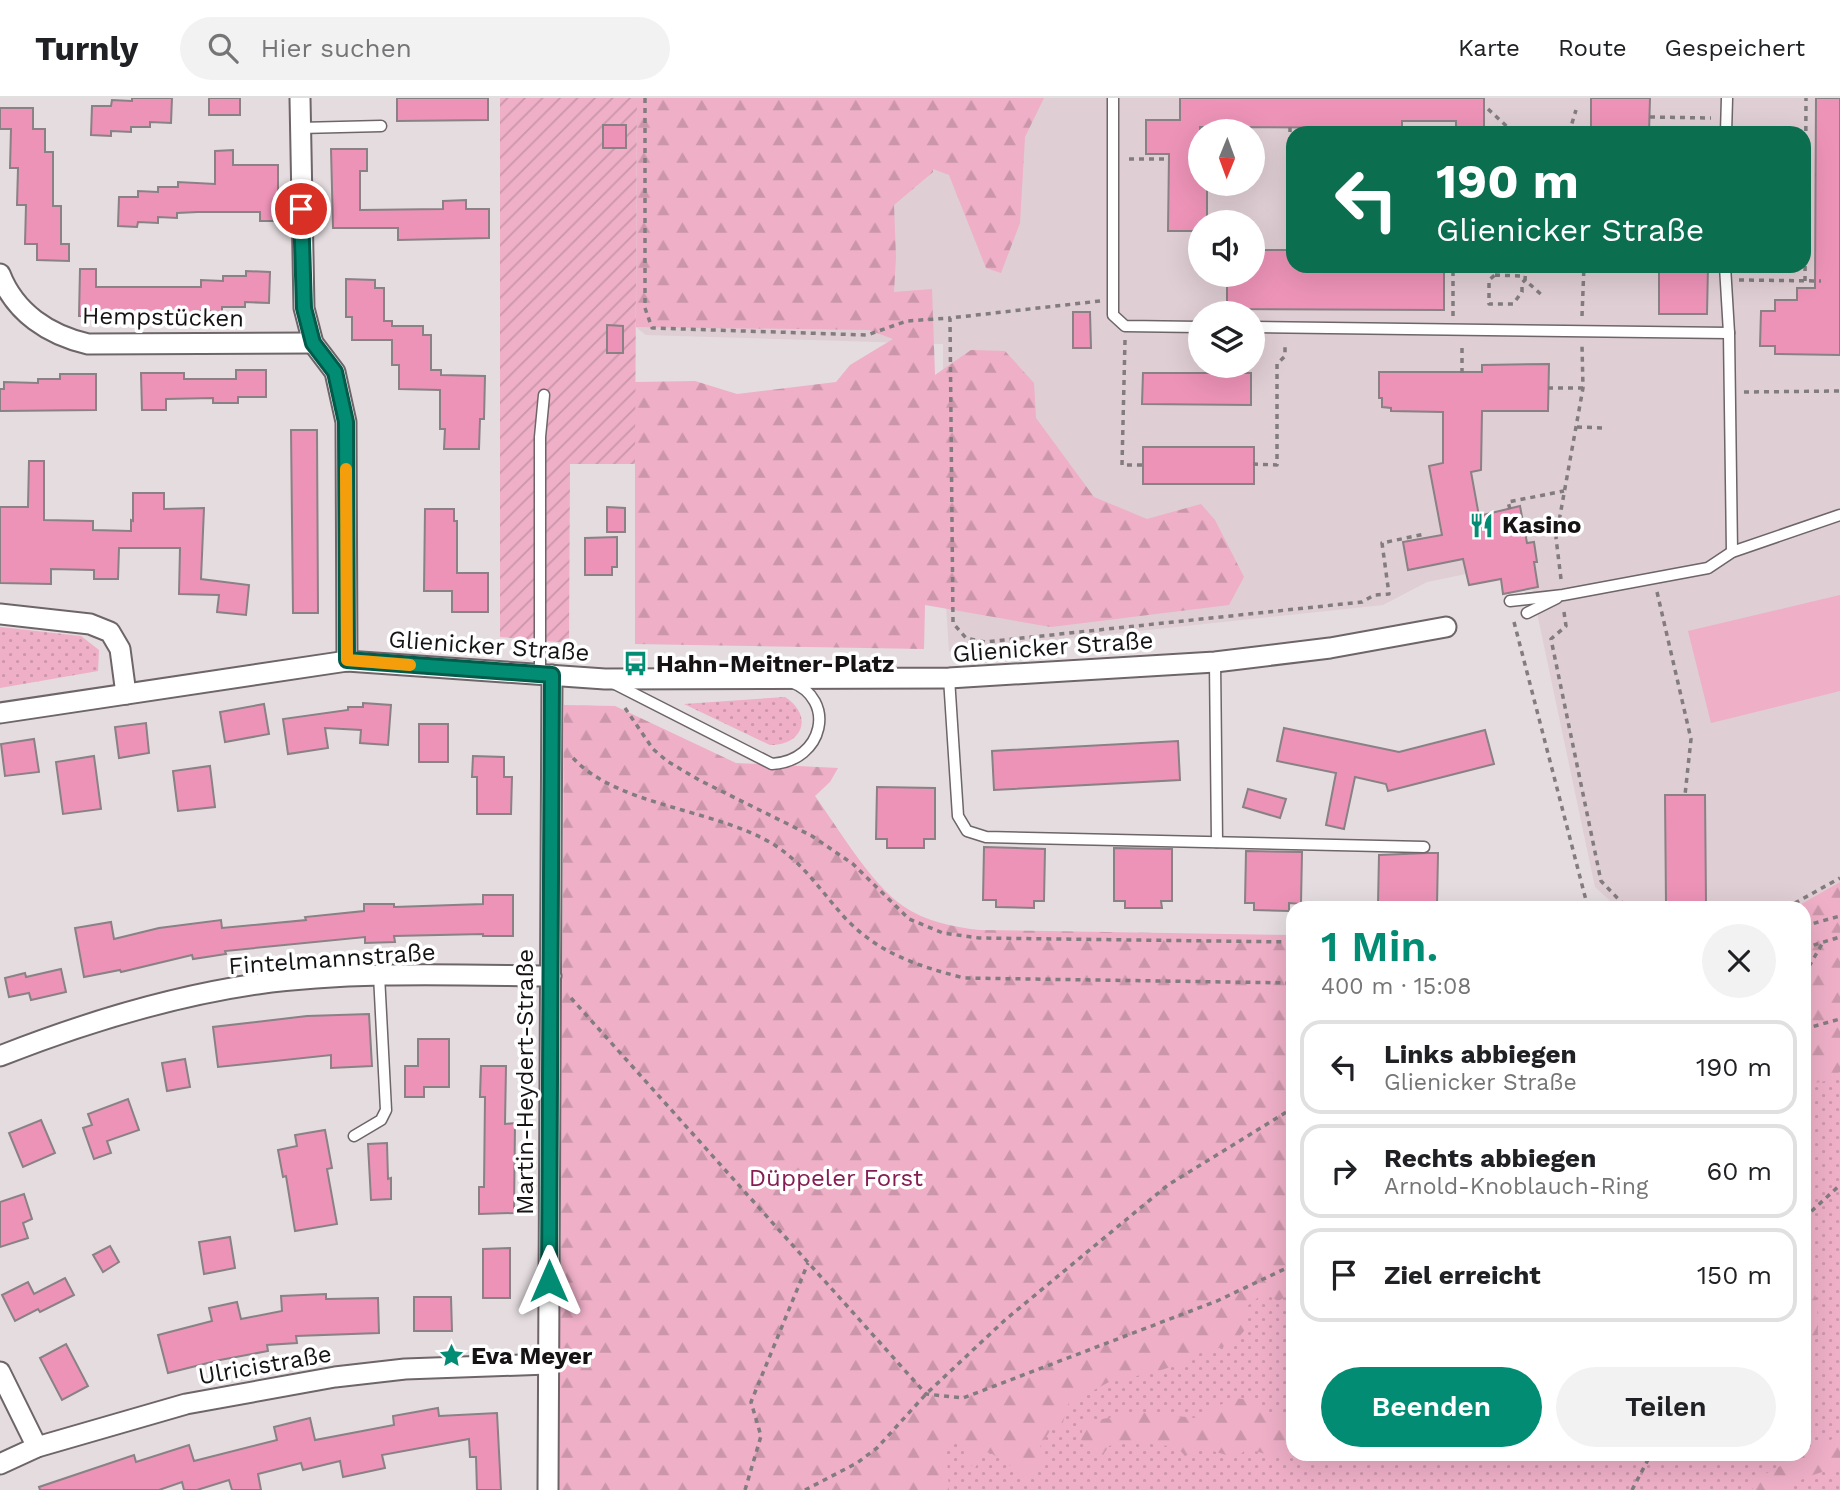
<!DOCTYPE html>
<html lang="de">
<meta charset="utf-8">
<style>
body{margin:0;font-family:"Work Sans",sans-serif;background:#f2f2f2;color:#202124;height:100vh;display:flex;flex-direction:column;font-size:26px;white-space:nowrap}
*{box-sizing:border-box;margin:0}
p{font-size:23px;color:#757577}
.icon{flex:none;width:38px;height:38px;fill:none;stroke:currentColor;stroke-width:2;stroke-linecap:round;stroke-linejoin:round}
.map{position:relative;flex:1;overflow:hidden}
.panel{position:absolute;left:1286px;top:803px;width:525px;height:560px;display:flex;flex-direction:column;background:#fff;border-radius:21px;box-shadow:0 7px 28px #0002}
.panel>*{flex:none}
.top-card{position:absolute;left:1286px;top:28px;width:525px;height:147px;border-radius:21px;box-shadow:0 7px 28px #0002;background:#0b6e4f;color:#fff;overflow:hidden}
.needle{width:46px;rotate:181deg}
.controls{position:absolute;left:1188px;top:21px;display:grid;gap:14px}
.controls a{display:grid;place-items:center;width:77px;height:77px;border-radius:50%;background:#fff;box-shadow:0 7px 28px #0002;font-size:35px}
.pin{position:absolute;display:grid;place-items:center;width:60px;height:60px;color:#fff;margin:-30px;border:4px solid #fff;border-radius:50%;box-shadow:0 2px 7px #0007}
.me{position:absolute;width:77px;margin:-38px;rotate:0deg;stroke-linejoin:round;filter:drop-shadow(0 0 5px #0008)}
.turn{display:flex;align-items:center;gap:24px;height:147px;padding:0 35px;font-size:32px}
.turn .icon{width:91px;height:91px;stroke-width:2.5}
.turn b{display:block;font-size:49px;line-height:60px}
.round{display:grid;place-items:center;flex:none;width:74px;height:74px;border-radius:37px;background:#f2f2f2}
.head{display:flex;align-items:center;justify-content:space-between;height:119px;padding:0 35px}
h1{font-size:42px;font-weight:600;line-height:52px;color:#028c73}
.cta{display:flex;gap:14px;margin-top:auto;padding:14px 35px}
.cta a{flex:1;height:80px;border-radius:42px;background:#028c73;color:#fff;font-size:28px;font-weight:600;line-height:80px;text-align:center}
.cta a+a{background:#f2f2f2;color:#202124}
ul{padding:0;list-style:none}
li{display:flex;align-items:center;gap:21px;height:94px;margin:0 14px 10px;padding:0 21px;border:4px solid #e0e0e0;border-radius:21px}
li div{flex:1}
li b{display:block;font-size:26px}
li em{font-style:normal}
header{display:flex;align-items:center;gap:42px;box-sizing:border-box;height:98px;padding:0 35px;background:#fff;border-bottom:2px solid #e0e0e0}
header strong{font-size:33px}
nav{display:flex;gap:38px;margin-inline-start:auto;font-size:24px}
.search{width:490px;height:63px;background:#f2f2f2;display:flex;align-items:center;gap:18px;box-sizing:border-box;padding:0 24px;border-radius:38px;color:#757577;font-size:26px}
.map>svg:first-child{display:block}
.built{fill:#dfced4;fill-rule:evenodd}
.grass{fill:url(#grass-dots)}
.forest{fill:url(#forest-firs)}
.garden{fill:url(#garden-furrows)}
.pitch{fill:#eeafc7}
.building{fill:#ed93b8;stroke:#898184;stroke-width:2}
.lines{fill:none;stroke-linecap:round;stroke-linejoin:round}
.service-casing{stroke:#6d6568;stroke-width:13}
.minor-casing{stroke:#6d6568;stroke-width:23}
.path{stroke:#827c7e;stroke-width:3.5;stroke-dasharray:5 5;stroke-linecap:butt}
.service{stroke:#fff;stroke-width:10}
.minor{stroke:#fff;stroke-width:19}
.route-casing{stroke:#015b4b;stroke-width:18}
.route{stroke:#028c73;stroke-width:12}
.slow{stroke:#f59e0b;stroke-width:12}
.labels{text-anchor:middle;stroke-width:7;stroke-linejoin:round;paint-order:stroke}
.street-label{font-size:24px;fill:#161314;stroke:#fff}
.poi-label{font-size:24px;font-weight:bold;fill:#161314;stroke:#fff;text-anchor:start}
.park-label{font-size:24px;fill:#851d52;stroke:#fff}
</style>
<header>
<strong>Turnly</strong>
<div class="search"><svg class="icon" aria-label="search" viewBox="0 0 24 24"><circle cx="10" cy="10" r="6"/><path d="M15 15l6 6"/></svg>Hier suchen</div>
<nav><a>Karte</a><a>Route</a><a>Gespeichert</a></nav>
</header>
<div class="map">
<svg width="1840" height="1392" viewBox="0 0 1840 1392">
<defs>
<pattern id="grass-dots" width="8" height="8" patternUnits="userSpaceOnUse" patternTransform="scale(1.75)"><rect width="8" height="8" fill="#eeafc7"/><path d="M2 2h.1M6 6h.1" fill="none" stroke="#cb96aa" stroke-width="1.8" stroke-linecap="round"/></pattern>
<pattern id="forest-firs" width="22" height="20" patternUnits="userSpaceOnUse" patternTransform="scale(1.75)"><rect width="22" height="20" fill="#eeafc7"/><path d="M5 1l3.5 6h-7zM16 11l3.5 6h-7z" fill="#cb96aa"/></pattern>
<pattern id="garden-furrows" width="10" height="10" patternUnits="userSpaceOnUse" patternTransform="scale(1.75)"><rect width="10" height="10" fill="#eeafc7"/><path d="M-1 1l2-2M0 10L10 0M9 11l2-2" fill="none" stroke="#cb96aa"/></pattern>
</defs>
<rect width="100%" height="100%" fill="#e4dcdf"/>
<path class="built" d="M637,0h1203v784l-46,26h-176l-23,-21 -63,-298 -29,5 -3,-15 -31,6 -3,-11 -39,8 -44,23 -434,46 -5,-78 -1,-229 -297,-9 -10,-8zM1200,33h53v53h-53zM1293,35h511v133h-511zM1200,124h53v53h-53zM1200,215h53v53h-53z"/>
<g class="grass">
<path d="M0,529l81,9 18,14 -1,21 -98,17z"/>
<path d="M785,599c28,18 19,48 -15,48l-86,-41z"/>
<path d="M1840,945v447h-939l-5,-37 397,-173v174h511v-396z"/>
</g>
<g class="forest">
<path d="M637,0h407l-19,39 -5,86 -19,50 -15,-5 -37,-93 -16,-6v3l-39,33 2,52 -2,35 38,-3 3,86 36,-25 34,1 29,32 2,35 58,79 53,22 54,-15 14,16 29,57 -15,28 -178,22 -126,-22 -1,44 -289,-5v-262l60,-1 42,13 99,-12 14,-17 43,-26 -24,-9 -233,-3z"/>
<path d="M564,607l51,1 121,57 102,5 -8,14 -15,14c23,32 56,88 88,110 22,15 49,21 76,24l314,5v358l-15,8 -14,-8 -18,14 -3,15 6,3 -16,19 -36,10 -5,6 -40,13 -41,8 -43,23 -6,22h-9l-15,24 6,14 -17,13 -36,-24 -7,-1 -9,16 -9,-6 -5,-22 -23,13 9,7 2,30h-390z"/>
<path d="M1840,784v190l-14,9 -22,4v-177h-10z"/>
<path d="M1804,1143l13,63 1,31 -14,3z"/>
<path d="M1233,1300l19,2 15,13 26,2v39l15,1 -32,3 -29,-10 -10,10 -35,-10 -17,8 -8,-9 -51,-6 -17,5 -6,9 -22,-15 2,-17 54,-11 59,6z"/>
<path d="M1840,1337v31l-36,12 -18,12h-32l-6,-7z"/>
</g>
<path class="garden" d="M500,0h137l-2,366h-65l-1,179 -69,-6z"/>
<path class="pitch" d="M1840,497v96l-129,32 -23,-92z"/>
<g class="building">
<path d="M132,0h40l-1,25 -21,-1v5h-19v5l-20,-1v5l-20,-1 1,-29h19l1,-6 20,1z"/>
<rect x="209" y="0" width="31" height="17"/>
<path d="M397,0h91v22l-91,1z"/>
<path d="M1180,0h304v35h-28v-12h-54v7l-202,-1v57h7v38h-7v9h-32l1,-77h-23v-34h34z"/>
<path d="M1591,0h59l-1,35h-58z"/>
<path d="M1816,0h24v257l-65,-1v-8h-15l1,-35h14v-11h22v-12h18z"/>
<path d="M0,10h33v21h12v23h8v54h8v38h8v17l-32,-1v-16h-12l1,-39h-9l1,-37h-8l1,-39h-11z"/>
<rect x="603" y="27" width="23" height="23"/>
<path d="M331,51h36v22h-7v39l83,-1v-8l23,-1v9h23v29l-91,2v-12h-65z"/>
<path d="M233,52v15h45v56h-18v-9h-62l-21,1v5l-19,-1v6l-20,-1 -1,5 -19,-1 1,-29h19v-6l20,1v-5h20v-5l37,2v-33z"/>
<path d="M1253,152h40v16h151v44l-217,-1v-34h26z"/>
<path d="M1659,168h49l-1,48h-48z"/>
<path d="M80,171h16v18h105v-7l22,1v-5h23v-5l24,1 -1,31 -24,-1v5h-23v5l-22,-1v6l-121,-1z"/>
<path d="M346,181l29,1v8h9v33h8v5h31v9h8v35h10v5l44,1 -1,43h-4l-1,30h-35l1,-20h-5v-39l-41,-1v-24h-7v-25h-40v-23h-6z"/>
<path d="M1073,214h17l1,36h-18z"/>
<path d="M607,227l16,1v27h-16z"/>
<path d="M1549,266l-1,47h-66l-1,59 -10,2 8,44 41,-10 7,37 7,-1 3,20h-3l4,25 -35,7 -2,-15 -32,6 -6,-26 -55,11 -5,-28 39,-7 -13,-69 14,-3v-51l-52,-1v-3l-9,-1v-9h-3v-26h103v-7z"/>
<path d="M236,272h30v27h-28v6h-25v-5l-47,1v11h-24l-1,-37h43v6h52z"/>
<path d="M1143,275h108v32l-109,-1z"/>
<path d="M60,276h36v36l-96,1v-22h4v-7l34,1v-4h22z"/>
<path d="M291,332h26l1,183h-25z"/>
<rect x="1143" y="349" width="111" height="37"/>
<path d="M29,363h15v59l49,1v9l38,1v-11l2,1v-28h31v16l40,-1 -3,71 48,6 -3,30 -29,-3 2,-17 -40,-1 1,-46h-61l-1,31h-24v-9l-43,-1v15l-51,-1v-76h28z"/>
<path d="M607,409l18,1v24h-18z"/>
<path d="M425,411h29v12h3v52h31v39h-36v-21h-28z"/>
<path d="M617,439v30h-5v8h-27v-37z"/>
<path d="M363,605l28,2 -3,40 -28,-2 1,-13 -36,-2 3,20 -40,6 -5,-35 65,-9v-3h15z"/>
<path d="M264,606l5,30 -44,8 -5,-30z"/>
<path d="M146,625l3,30 -30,5 -4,-31z"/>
<rect x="419" y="626" width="29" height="38"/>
<path d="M1284,630l115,24 86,-22 9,34 -106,27 -2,-7 -31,-7 -11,52 -18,-4 10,-52 -59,-12z"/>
<path d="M34,641l5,33 -34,4 -4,-32z"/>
<path d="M1178,643l2,39 -186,10 -2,-39z"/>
<path d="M94,658l7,53 -38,5 -7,-52z"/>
<path d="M473,658l31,1v20h8l-1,37h-34v-37h-5z"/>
<path d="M210,668l5,41 -37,4 -5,-40z"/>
<path d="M877,689l58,1v51h-11v9h-37v-9h-11z"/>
<path d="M1248,691l38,10 -6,19 -37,-11z"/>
<path d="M1665,697h40l1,109h-40z"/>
<path d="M984,749l61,2 -1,52h-10v7l-38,-1v-7h-13z"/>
<path d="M1114,750l58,1v52h-11l1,7h-37v-7h-11z"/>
<path d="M1246,753l56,1 -1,52 -12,-1v8l-35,-1v-7h-9z"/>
<path d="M1428,755h10l-1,53h-11v2h-38v-3h-10l1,-50z"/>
<path d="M483,797h30v41h-30v-2l-89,2 1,6 -30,1v-6l-140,14 1,3 -33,5 -1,-4 -71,17 -1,-2 -36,7 -9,-49 36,-6 3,17 45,-11 62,-8 1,8 84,-8 -1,-3 59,-6v-7h30v3l89,-3z"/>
<path d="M61,871l5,23 -35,8 -2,-7 -20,4 -4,-19 20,-5 1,4z"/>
<path d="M369,916l3,52 -41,2v-13l-113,12 -5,-40 94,-11z"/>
<path d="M418,941h31v48h-25v10h-19v-31h13z"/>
<path d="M185,961l5,28 -23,4 -5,-28z"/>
<path d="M481,968h25l-1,58 10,-1 -1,90 -35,1v-27h5l1,-90h-5z"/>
<path d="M128,1001l11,31 -32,11 4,12 -17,6 -11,-31 9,-3 -4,-11z"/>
<path d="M41,1022l14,33 -32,14 -14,-34z"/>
<path d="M325,1032l7,38 -5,1 10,55 -42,7 -9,-55 -3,1 -5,-27 19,-4 -2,-11z"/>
<path d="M387,1045l1,36 3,-1v21l-20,1 -3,-56z"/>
<path d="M24,1096l8,25 -9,4 5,15 -28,9v-45z"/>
<path d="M230,1139l5,31 -31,6 -5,-32z"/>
<path d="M110,1148l9,16 -16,10 -10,-17z"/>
<path d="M510,1150v50h-27v-49z"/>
<path d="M65,1180l9,17 -34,17 -2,-3 -23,12 -13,-26 26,-13 6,12z"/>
<path d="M326,1196v5l52,-1 1,35 -83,3 1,7 -30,2 1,6 -48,9 -52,13 -10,-38 54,-14 -3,-13 28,-6 4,17 41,-8 -1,-15z"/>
<path d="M414,1199h37l1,34h-38z"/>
<path d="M66,1246l22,42 -26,14 -22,-42z"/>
<path d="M438,1310l1,8 58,-3 4,77h-24l-1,-33h-6l-1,-18 -87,16 3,13 -42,9 -3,-16 -37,9 -2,-7 -43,11 3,16h-29l-3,-10 -32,10h-13l-2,-8 -23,8h-119l-1,-3 95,-32 2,7 53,-17 5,16 83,-21 -3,-13 36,-9 5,22 79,-15 -1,-9z"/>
</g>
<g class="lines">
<defs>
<g id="service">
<path d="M1113,0v217l12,11 75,1"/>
<path d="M300,30l81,-2"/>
<path d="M1726,35l1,-35"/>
<path d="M1725,168l4,67 3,219"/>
<path d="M1253,229l476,6"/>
<path d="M1510,503l53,-6 145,-27 24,-16 108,-37"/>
<path d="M1527,515l30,-15"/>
<path d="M1215,564l2,180"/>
<path d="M540,576v-237l4,-42"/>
<path d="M949,580l9,138 9,15 19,6 438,10"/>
<path d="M613,585l159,81c52,-3 65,-65 19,-82"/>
<path d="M354,1038l27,-16 5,-10 -7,-135"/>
</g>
<g id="minor">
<path d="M300,0l4,210 9,35 22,29 11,50 1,239"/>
<path d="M0,176c15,39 49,61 88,70l225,-1"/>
<path d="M0,516l90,10 20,8 10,17 6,45"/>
<path d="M0,615l347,-52 258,18 344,-1 266,-16 115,-14 116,-21"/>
<path d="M0,958c84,-33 168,-59 257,-72 97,-13 196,-9 294,-8"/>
<path d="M0,1274l37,75"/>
<path d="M0,1366l37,-17 149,-43 149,-27 70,-8 143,-5"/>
<path d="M548,1392l4,-815"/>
</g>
</defs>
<use href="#service" class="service-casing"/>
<use href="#minor" class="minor-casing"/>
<g class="path">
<path d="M645,0v210l7,20 215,7 40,-14 43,-3"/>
<path d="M1488,11l26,24"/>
<path d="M1650,19l61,1"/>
<path d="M1290,29v56"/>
<path d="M1569,35l7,-23"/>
<path d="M1129,61h40"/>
<path d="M1805,77h11"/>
<path d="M1526,168l-1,14 19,17"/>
<path d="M1444,172h9v46"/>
<path d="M1495,177l26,1 4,4 -3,3v9l-9,12h-24v-24z"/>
<path d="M1739,182l82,1"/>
<path d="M1805,183l1,-183"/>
<path d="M1100,203l-150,17 3,305 13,15 19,4 377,-40 12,-7 15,-1 -7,-51 43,-9"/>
<path d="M1582,218l2,-50"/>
<path d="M1125,242l-3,125h21"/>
<path d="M1462,275v-29"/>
<path d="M1548,290h35"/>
<path d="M1744,294l96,-1"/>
<path d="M1577,329l28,1"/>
<path d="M1253,366l24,1v-101l8,-8v-13"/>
<path d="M1510,411l-2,-7 56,-11"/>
<path d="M1561,481l-5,-41 27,-150 -1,-43"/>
<path d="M1657,494l34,147 -6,56"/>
<path d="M1564,514l2,14 -15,13 50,242 26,27"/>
<path d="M1514,524l74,286"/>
<path d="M625,610l28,41 14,12 32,19 113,56 41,28 56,55 34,14 36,5 314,4"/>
<path d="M573,660c45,49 146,51 203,88 30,20 47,48 70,73 34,35 72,47 118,59l329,5"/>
<path d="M1786,810l54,-30"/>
<path d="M1804,828l36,-10"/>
<path d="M1804,850l36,-11"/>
<path d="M1804,877l18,-31"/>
<path d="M571,900l355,396 37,4 254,-97 76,-36"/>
<path d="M1804,931l36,-10"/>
<path d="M1804,1120l36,-33"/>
<path d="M745,1392l16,-54 -10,-34 57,-139"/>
<path d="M805,1392l52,-27 20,-15 49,-54 79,-74 163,-135 125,-77"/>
<path d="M1632,1392l19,-36"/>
</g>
<use href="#service" class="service"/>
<use href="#minor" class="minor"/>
</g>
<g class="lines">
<defs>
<path id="route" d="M301,111l3,99 9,35 22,29 11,50 1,238 205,15 -3,606"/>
</defs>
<use href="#route" class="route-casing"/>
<use href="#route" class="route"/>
<path class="slow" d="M346,371l1,191 63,5"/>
</g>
<defs>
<symbol id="restaurant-bare" viewBox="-9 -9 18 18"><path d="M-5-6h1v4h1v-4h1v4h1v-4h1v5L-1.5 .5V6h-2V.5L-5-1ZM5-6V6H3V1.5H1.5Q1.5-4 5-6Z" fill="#028c73" stroke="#fff" stroke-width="2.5" paint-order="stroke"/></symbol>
<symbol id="bus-bare" viewBox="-9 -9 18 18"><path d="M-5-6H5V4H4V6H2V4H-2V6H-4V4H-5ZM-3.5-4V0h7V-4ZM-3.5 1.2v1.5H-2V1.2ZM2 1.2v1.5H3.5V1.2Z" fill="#028c73" stroke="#fff" stroke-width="2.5" paint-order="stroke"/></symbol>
<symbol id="sight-bare" viewBox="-9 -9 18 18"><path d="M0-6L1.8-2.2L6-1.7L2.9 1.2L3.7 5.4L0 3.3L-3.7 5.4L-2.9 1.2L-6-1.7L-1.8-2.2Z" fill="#028c73" stroke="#fff" stroke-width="2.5" paint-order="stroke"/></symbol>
</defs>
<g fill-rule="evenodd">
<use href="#restaurant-bare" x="1464" y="410" width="35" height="35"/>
<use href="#bus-bare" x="618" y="548" width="35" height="35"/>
<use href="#sight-bare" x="434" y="1240" width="35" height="35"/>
</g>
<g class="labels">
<g class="street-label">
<text transform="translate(163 219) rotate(1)" y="8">Hempstücken</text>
<text transform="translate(489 548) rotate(4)" y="8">Glienicker Straße</text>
<text transform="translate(1053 549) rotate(-4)" y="8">Glienicker Straße</text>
<text transform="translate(332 861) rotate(-4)" y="8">Fintelmannstraße</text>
<text transform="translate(525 984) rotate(-90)" y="8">Martin-Heydert-Straße</text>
<text transform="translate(265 1267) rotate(-10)" y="8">Ulricistraße</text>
</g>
<g class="poi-label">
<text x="1502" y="435">Kasino</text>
<text x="656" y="574">Hahn-Meitner-Platz</text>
<text x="471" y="1266">Eva Meyer</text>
</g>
<g class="park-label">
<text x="836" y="1088">Düppeler Forst</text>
</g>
</g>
</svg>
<div class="controls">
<a><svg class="needle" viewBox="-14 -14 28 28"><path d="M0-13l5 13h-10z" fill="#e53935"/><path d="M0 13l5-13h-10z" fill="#757577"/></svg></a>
<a><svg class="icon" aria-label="sound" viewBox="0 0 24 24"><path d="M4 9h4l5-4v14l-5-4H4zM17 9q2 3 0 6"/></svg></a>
<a><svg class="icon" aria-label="layers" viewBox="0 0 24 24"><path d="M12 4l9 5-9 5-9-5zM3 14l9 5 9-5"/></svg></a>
</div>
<div class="pin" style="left:301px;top:111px;background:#d93025"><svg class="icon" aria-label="arrive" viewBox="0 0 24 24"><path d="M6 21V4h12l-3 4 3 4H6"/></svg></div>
<svg class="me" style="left:549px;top:1183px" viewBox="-20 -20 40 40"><path d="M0-17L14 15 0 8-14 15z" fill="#028c73" stroke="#fff" stroke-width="4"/></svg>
<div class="top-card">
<div class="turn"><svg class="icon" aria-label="left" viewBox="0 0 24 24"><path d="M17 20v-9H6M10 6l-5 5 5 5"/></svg><div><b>190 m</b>Glienicker Straße</div></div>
</div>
<section class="panel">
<div class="head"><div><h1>1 Min.</h1><p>400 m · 15:08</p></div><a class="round"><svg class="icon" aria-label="close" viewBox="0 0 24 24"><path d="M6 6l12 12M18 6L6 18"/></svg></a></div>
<ul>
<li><svg class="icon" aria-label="left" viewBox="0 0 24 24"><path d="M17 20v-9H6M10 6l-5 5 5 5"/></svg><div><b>Links abbiegen</b><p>Glienicker Straße</p></div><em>190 m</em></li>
<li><svg class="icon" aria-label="right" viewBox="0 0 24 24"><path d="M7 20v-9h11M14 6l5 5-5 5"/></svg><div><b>Rechts abbiegen</b><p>Arnold-Knoblauch-Ring</p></div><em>60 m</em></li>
<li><svg class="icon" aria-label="arrive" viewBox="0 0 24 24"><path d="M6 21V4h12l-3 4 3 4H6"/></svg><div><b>Ziel erreicht</b></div><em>150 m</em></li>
</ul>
<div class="cta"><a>Beenden</a><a>Teilen</a></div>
</section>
</div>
